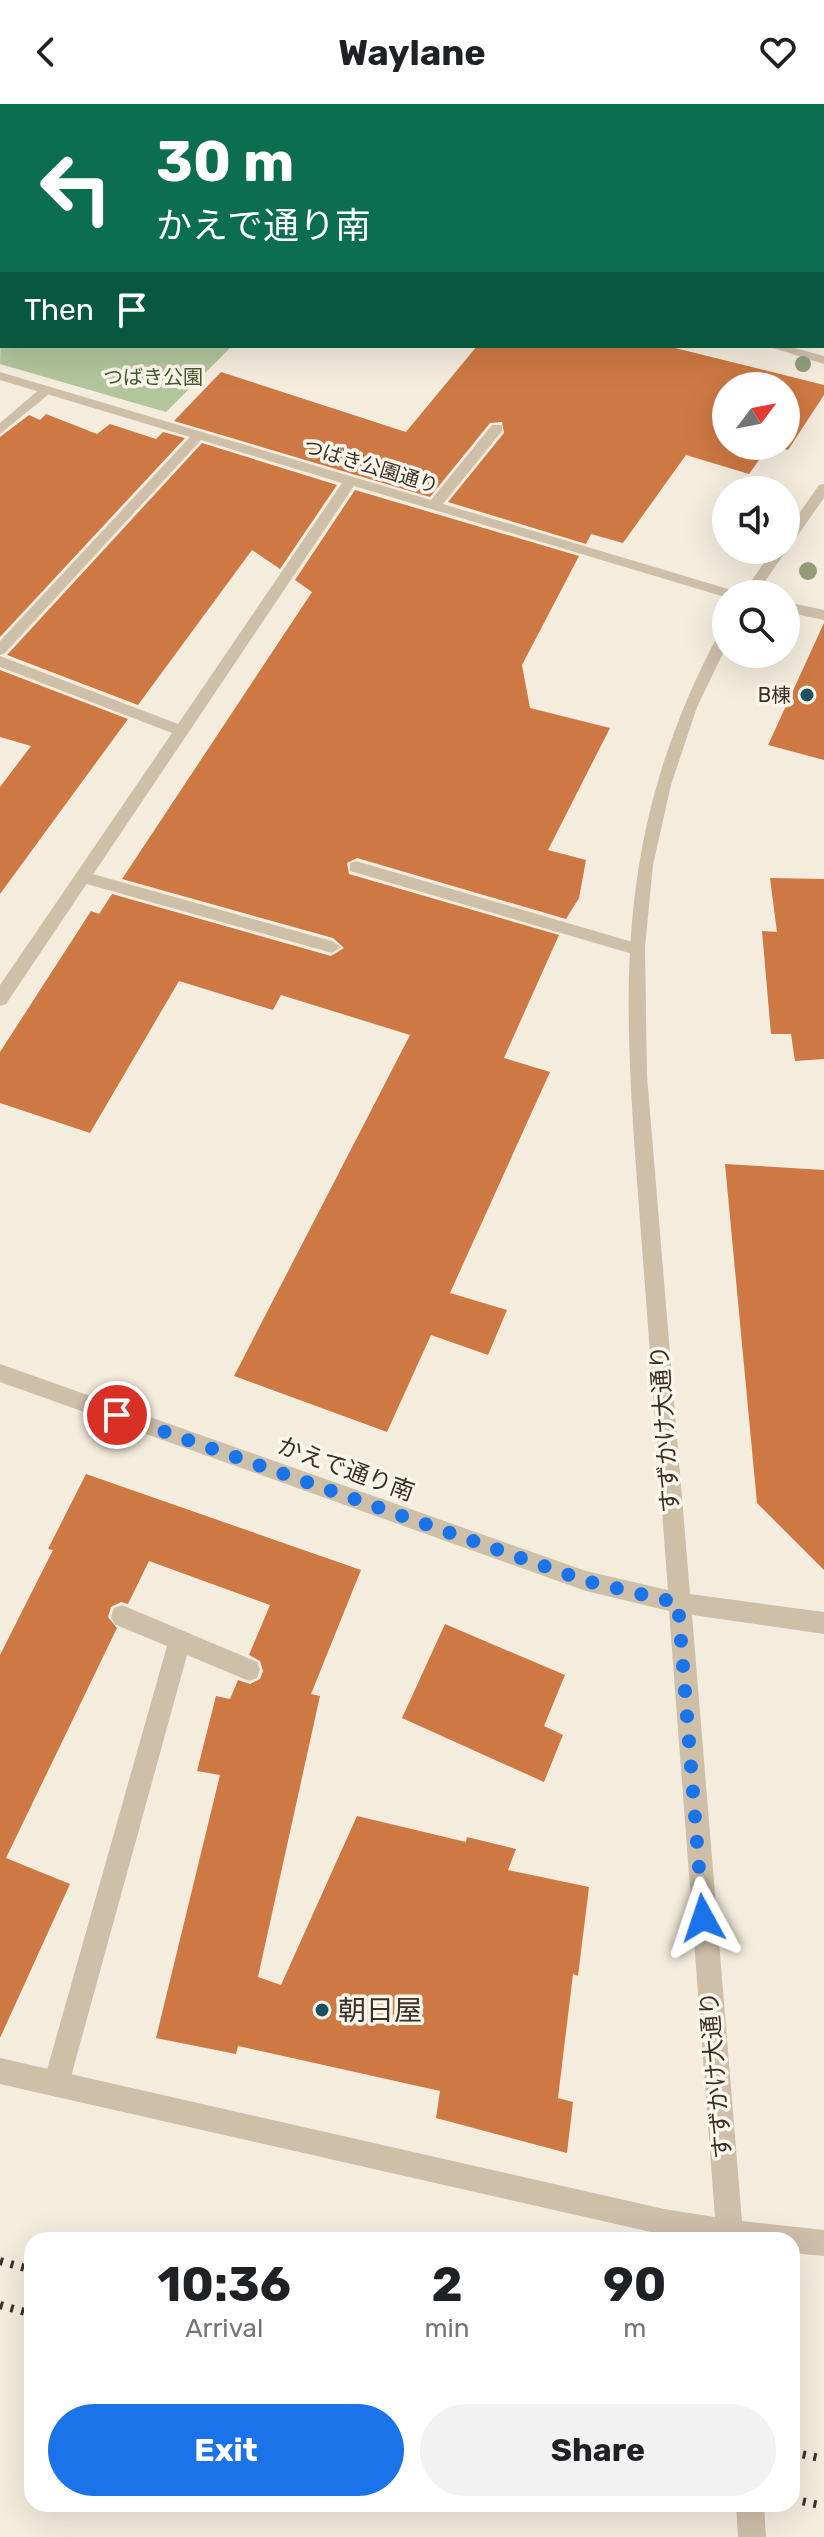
<!DOCTYPE html>
<meta charset="utf-8">
<style>
body{margin:0;font-family:Rubik,"Noto Sans JP",sans-serif;background:#f2f2f2;color:#202124;height:100vh;display:flex;flex-direction:column;font-size:30px;white-space:nowrap}
*{box-sizing:border-box;margin:0}
p{font-size:26px;color:#757577}
.icon{flex:none;width:44px;height:44px;fill:none;stroke:currentColor;stroke-width:2;stroke-linecap:round;stroke-linejoin:round}
.map{position:relative;flex:1;overflow:hidden}
.drawer{position:absolute;left:24px;top:2128px;width:776px;height:280px;display:flex;flex-direction:column;background:#fff;border-radius:24px;box-shadow:0 8px 32px #0002}
.drawer>*{flex:none}
.banner{position:absolute;left:0px;top:0px;width:824px;height:244px;box-shadow:0 8px 32px #0002;background:#0b6e4f;color:#fff;overflow:hidden}
.needle{width:52px;rotate:58deg}
.tools{position:absolute;left:712px;top:268px;display:grid;gap:16px}
.tools a{display:grid;place-items:center;width:88px;height:88px;border-radius:50%;background:#fff;box-shadow:0 8px 32px #0002;font-size:40px}
.pin{position:absolute;display:grid;place-items:center;width:68px;height:68px;color:#fff;margin:-34px;border:4px solid #fff;border-radius:50%;box-shadow:0 2px 8px #0007}
.me{position:absolute;width:88px;margin:-44px;rotate:355deg;stroke-linejoin:round;filter:drop-shadow(0 0 6px #0008)}
.turn{display:flex;align-items:center;gap:28px;height:168px;padding:0 24px;font-size:36px}
.turn .icon{width:104px;height:104px;stroke-width:2.5}
.turn b{display:block;font-size:56px;line-height:68px}
.then{display:flex;align-items:center;height:76px;padding:0 24px;background:#0003;gap:16px;font-size:30px}
.eta{display:flex;justify-content:space-evenly;align-items:center;height:136px;text-align:center}
.eta b{font-size:48px;font-weight:700;line-height:56px}
.action{display:flex;gap:16px;margin-top:auto;padding:16px 24px}
.action a{flex:1;height:92px;border-radius:48px;background:#1a73e8;color:#fff;font-size:32px;font-weight:700;line-height:92px;text-align:center}
.action a+a{background:#f2f2f2;color:#202124}
header{display:flex;justify-content:space-between;align-items:center;height:104px;padding:0 24px;background:#fff;font-size:36px;font-weight:700}
.map>svg:first-child{display:block}
.green{fill:#b2c59d}
.building{fill:#ce7943}
.lines{fill:none;stroke-linecap:round;stroke-linejoin:round}
.service{fill:#cebfa9;fill-rule:evenodd}
.minor{fill:#cebfa9;fill-rule:evenodd}
.tertiary{fill:#cebfa9;fill-rule:evenodd}
.rail{stroke:#3b3129;stroke-width:8;stroke-dasharray:3 8;stroke-linecap:butt}
.tree{fill:#939d7c}
.route{stroke:#1a73e8;stroke-width:14;stroke-dasharray:0 25.2}
.poi-dot{fill:#1b5160;stroke:#fbf6ec;stroke-width:3}
.labels{text-anchor:middle;stroke-width:7;stroke-linejoin:round;paint-order:stroke}
.far-park-label{font-size:20px;fill:#435b2b;stroke:#fbf6ec}
.far-street-label{font-size:20px;fill:#3b3129;stroke:#fbf6ec}
.far-poi-label{font-size:20px;fill:#3b3129;stroke:#fbf6ec;text-anchor:end}
.street-label{font-size:24px;fill:#3b3129;stroke:#fbf6ec}
.near-poi-label{font-size:28px;fill:#3b3129;stroke:#fbf6ec;text-anchor:start}
</style>
<header><svg class="icon" aria-label="back" viewBox="0 0 24 24"><path d="M15 5l-7 7 7 7"/></svg>Waylane<svg class="icon" aria-label="heart" viewBox="0 0 24 24"><path d="M12 20l-8-8c-3-5 5-10 8-4 3-6 11-1 8 4z"/></svg></header>
<div class="map">
<svg width="824" height="2433" viewBox="0 0 824 2433">
<rect width="100%" height="100%" fill="#f4edde"/>
<path class="green" d="M2,181v61h230l-66,66 -166,-48z"/>
<g class="building">
<path d="M477,242h190l157,39v10l-36,55 -14,-4h12v-60h-60v60h43l-20,28 -63,-19 -63,88 -32,-9 -5,10 -138,-42 56,-69 -2,-11 -12,1 -60,74 -256,-76 47,-49 185,60z"/>
<path d="M46,310l51,20 13,-10 46,15 7,-7 22,6 -185,199v-200l29,-22 11,5z"/>
<path d="M202,339l135,42 -57,84 -28,-19 -114,155 -131,-50z"/>
<path d="M355,386l224,66 -57,109 8,43 80,20 -62,122 38,10 -7,38 -13,21 -209,-61 -10,5 2,11 210,61 -55,123 46,14 -100,221 57,17 -19,45 -57,-20 -44,97 -153,-56 176,-341 -129,-40 -8,15 -94,-29 -89,152 -90,-30v-51l91,-141 8,3 13,-20 219,62 13,-8 -11,-10 -211,-59 190,-287 -17,-12z"/>
<path d="M824,519v137l-56,-15z"/>
<path d="M0,566l128,49 -128,175v-107l31,-41 -31,-9z"/>
<path d="M770,774l54,1v180l-29,2 -4,-27h-20l-9,-103 15,1z"/>
<path d="M725,1060l99,6v400l-67,-67z"/>
<path d="M86,1370l275,96 -50,124 9,2 -62,281 23,8 76,-169 109,26 1,-5 49,12 -8,21 81,17 -11,89 -5,-2 -15,124 15,4 -6,51 -131,-35 4,-27 -202,-45 -2,8 -80,-16 64,-263 -23,-4 19,-75 14,3 8,-19 12,4 10,-5 3,-8 -3,-10 -11,-6 21,-50 -121,-44 -21,43 -7,-2 -10,5 -3,10 9,11 -111,230 64,26 -70,154v-383l53,-105 -5,-1z"/>
<path d="M445,1520l120,51 -21,51 19,9 -19,47 -142,-64z"/>
</g>
<g class="lines">
<g class="service">
<path d="M42,283l12,3 -54,44v-11z"/>
<path d="M82,767l250,70 9,6 -9,6 -256,-72v-8z"/>
</g>
<g class="minor">
<path d="M350,0h18l2,2h-18z"/>
<path d="M425,0h12l-14,2z"/>
<rect x="822" y="155" width="2" height="8"/>
<path d="M2,158v8l-2,1v-8z"/>
<path d="M0,268l431,128 61,-75h10v6l-59,73 292,87 2,3h-11l-1,3 -371,-111 -348,518 -6,2v-21l172,-252 -172,-66v-11l178,68 164,-241 -141,-43 -196,213 -5,2v-14l190,-204 -190,-57z"/>
<path d="M786,498l38,8v10l-38,-8z"/>
<path d="M356,757l280,82 9,6 -9,6 -286,-84v-8z"/>
<path d="M122,1501l135,57 3,8 -3,8 -8,3 -62,-26 -118,429 -4,9 -9,4 -9,-4 -4,-9 124,-438 -53,-22 -3,-8 3,-8z"/>
</g>
<g class="tertiary">
<rect x="0" y="46" width="2" height="6"/>
<path d="M767,242h20l37,10v8z"/>
<path d="M824,380v14l-33,47 -5,1v-14l33,-47z"/>
<path d="M786,444l1,2 -31,44h-14l31,-44z"/>
<path d="M726,524v19l-29,60 -26,78 -18,80 -8,82 2,129 43,518 134,18v22l-132,-19 50,606 82,9v26l-32,-3v-13h-100l-28,-5 -664,-151v-26l664,151 51,8 -46,-606 -83,-20 -586,-209v-18l586,207 82,19c-9,-119 -18,-237 -27,-356 -17,-228 -34,-390 78,-601z"/>
<path d="M736,2400h28l2,33h-28z"/>
</g>
<g class="rail">
<path d="M0,2157l32,9"/>
<path d="M0,2201l32,9"/>
<path d="M792,2348l32,7"/>
<path d="M792,2395l32,7"/>
</g>
</g>
<g class="tree">
<circle cx="803" cy="260" r="8"/>
<circle cx="808" cy="467" r="9"/>
</g>
<g class="lines">
<path class="route" d="M117,1311l469,166 92,22 25,315"/>
</g>
<g class="poi-dot">
<circle cx="807" cy="591" r="8"/>
<circle cx="322" cy="1906" r="8"/>
</g>
<g class="labels">
<g class="far-park-label">
<text x="153" y="280">つばき公園</text>
</g>
<g class="far-street-label">
<text transform="translate(371 362) rotate(17)" y="7">つばき公園通り</text>
</g>
<g class="far-poi-label">
<text x="791" y="598">B棟</text>
</g>
<g class="street-label">
<text transform="translate(665 1325) rotate(-94)" y="8">すずかけ大通り</text>
<text transform="translate(346 1365) rotate(20)" y="8">かえで通り南</text>
<text transform="translate(716 1971) rotate(-95)" y="8">すずかけ大通り</text>
</g>
<g class="near-poi-label">
<text x="338" y="1916">朝日屋</text>
</g>
</g>
</svg>
<div class="tools">
<a><svg class="needle" viewBox="-14 -14 28 28"><path d="M0-13l5 13h-10z" fill="#e53935"/><path d="M0 13l5-13h-10z" fill="#757577"/></svg></a>
<a><svg class="icon" aria-label="sound" viewBox="0 0 24 24"><path d="M4 9h4l5-4v14l-5-4H4zM17 9q2 3 0 6"/></svg></a>
<a><svg class="icon" aria-label="search" viewBox="0 0 24 24"><circle cx="10" cy="10" r="6"/><path d="M15 15l6 6"/></svg></a>
</div>
<div class="pin" style="left:117px;top:1311px;background:#d93025"><svg class="icon" aria-label="arrive" viewBox="0 0 24 24"><path d="M6 21V4h12l-3 4 3 4H6"/></svg></div>
<svg class="me" style="left:703px;top:1814px" viewBox="-20 -20 40 40"><path d="M0-17L14 15 0 8-14 15z" fill="#1a73e8" stroke="#fff" stroke-width="4"/></svg>
<div class="banner">
<div class="turn"><svg class="icon" aria-label="left" viewBox="0 0 24 24"><path d="M17 20v-9H6M10 6l-5 5 5 5"/></svg><div><b>30 m</b>かえで通り南</div></div>
<div class="then">Then<svg class="icon" aria-label="arrive" viewBox="0 0 24 24"><path d="M6 21V4h12l-3 4 3 4H6"/></svg></div>
</div>
<section class="drawer">
<div class="eta">
<div><b>10:36</b><p>Arrival</p></div>
<div><b>2</b><p>min</p></div>
<div><b>90</b><p>m</p></div>
</div>
<div class="action"><a>Exit</a><a>Share</a></div>
</section>
</div>
